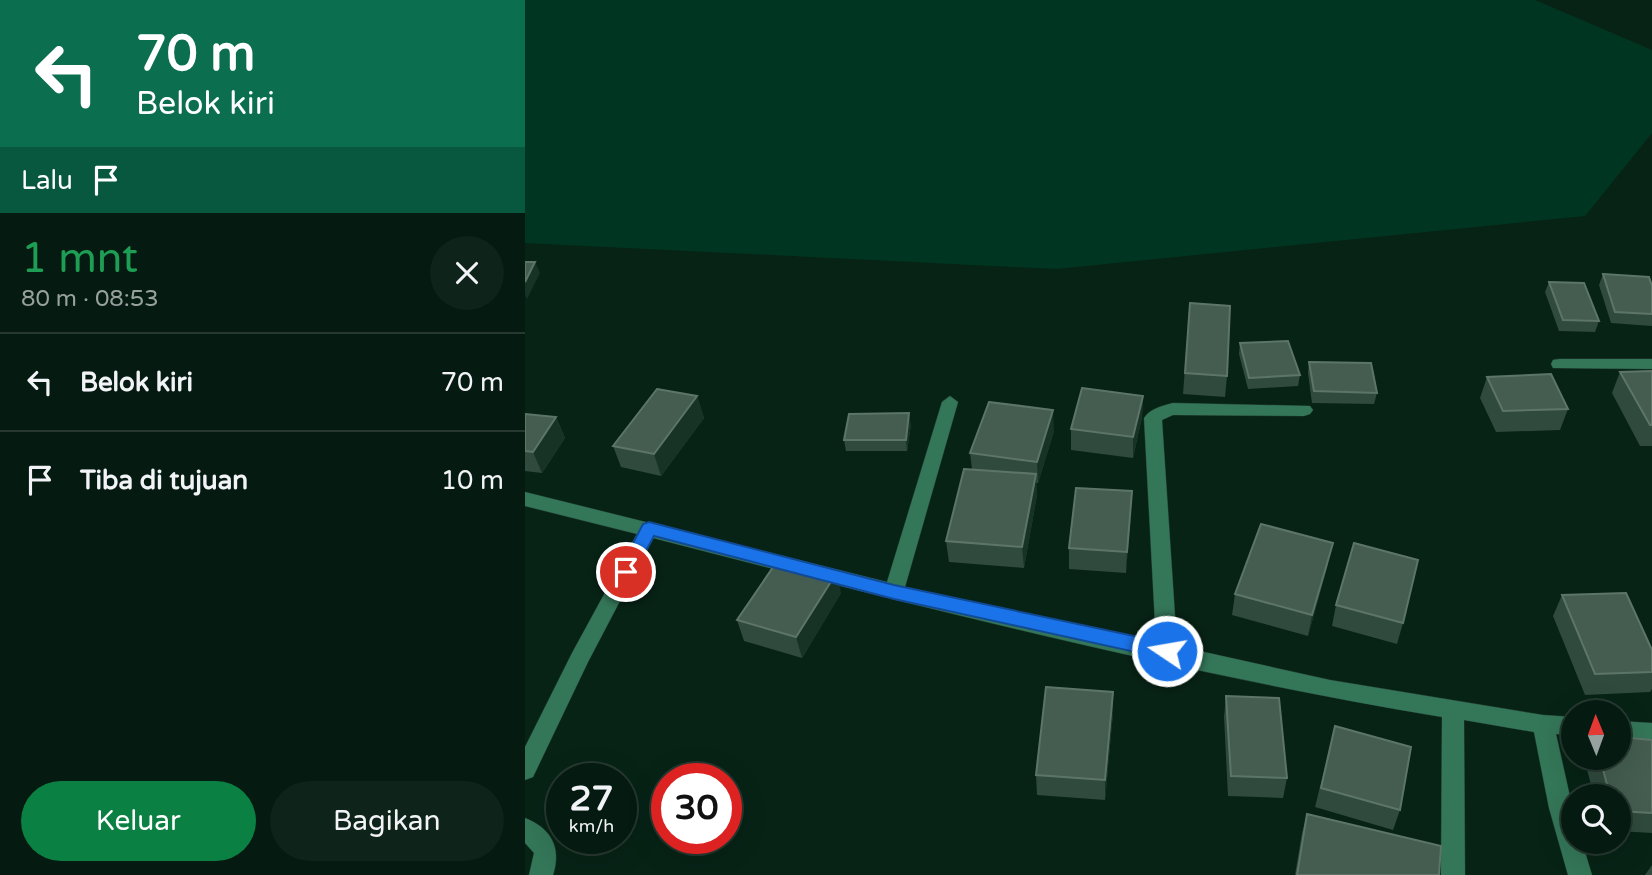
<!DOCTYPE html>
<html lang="id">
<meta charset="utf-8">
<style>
body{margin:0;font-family:"Varela Round",sans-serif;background:#0e2319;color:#f1f3f6;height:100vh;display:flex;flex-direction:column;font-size:26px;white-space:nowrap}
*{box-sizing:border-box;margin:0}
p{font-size:23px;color:#97a19f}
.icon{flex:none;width:38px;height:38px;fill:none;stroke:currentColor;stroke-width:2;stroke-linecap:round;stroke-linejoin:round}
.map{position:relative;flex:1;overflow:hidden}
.panel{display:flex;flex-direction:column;background:#051a10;width:525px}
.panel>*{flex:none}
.banner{background:#0b6e4f;color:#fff;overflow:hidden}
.needle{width:46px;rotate:359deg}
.controls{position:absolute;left:1036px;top:700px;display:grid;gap:14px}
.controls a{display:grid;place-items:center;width:70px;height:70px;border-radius:50%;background:#051a10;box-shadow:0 7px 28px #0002,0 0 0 2px #263830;font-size:35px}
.speed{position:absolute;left:21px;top:763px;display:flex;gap:14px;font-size:35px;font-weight:700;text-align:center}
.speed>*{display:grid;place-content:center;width:91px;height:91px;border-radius:50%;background:#051a10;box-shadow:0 7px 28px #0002,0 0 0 2px #263830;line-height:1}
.speed small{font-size:18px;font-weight:400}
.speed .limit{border:10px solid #d22;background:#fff;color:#111}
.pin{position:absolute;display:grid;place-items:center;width:60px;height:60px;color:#fff;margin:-30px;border:4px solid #fff;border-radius:50%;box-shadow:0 2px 7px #0007}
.me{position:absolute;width:77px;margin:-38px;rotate:282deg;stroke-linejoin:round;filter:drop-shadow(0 0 5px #0008)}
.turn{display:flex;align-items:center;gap:24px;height:147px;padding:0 21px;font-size:32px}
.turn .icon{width:91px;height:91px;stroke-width:2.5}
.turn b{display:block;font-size:49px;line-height:60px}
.then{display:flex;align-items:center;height:66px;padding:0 21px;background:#0003;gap:14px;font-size:26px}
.round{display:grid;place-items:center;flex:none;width:74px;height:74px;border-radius:37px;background:#0e2319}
.summary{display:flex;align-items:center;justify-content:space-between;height:119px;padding:0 21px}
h1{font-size:42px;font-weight:600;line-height:52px;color:#1e9e55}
.cta{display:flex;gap:14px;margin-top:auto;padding:14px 21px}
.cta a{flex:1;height:80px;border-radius:42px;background:#0b8043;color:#fff;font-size:28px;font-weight:600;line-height:80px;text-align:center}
.cta a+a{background:#0e2319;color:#f1f3f6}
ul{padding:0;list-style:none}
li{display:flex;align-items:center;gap:21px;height:98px;padding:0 21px;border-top:2px solid #263830}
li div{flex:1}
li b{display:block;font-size:26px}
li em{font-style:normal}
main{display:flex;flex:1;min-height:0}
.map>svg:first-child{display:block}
.green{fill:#003621}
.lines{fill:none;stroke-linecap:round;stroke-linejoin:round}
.street-casing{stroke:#223d30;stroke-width:1}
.street{fill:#347658;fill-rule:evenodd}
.wall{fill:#304a3d}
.shaded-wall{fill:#173326}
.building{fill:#445d50;stroke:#5d7569;stroke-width:2}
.route{fill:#1a73e8;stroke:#114b97;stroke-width:2}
</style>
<main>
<section class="panel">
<div class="banner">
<div class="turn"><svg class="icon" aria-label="left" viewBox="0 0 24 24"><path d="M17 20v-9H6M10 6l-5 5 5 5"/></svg><div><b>70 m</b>Belok kiri</div></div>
<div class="then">Lalu<svg class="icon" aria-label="arrive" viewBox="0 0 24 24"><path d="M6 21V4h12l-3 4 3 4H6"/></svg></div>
</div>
<div class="summary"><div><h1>1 mnt</h1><p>80 m · 08:53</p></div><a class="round"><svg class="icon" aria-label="close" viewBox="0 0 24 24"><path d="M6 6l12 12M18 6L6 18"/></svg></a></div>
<ul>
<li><svg class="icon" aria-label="left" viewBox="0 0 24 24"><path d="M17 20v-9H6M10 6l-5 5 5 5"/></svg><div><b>Belok kiri</b></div><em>70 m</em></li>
<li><svg class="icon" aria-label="arrive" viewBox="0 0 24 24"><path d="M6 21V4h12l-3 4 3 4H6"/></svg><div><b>Tiba di tujuan</b></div><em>10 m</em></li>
</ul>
<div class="cta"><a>Keluar</a><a>Bagikan</a></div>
</section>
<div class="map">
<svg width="1127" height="875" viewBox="0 0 1127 875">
<rect width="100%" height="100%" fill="#072316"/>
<path class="green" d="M0,0h1010l117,50v83l-67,83 -529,53 -531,-26z"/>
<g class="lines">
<defs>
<g id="street">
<path d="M1034,359h93v10l-99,-1 -2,-4 2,-4z"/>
<path d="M425,396l8,6 -53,185 251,55 -12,-224c7,-10 18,-12 29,-15l137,3 3,4 -3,4 -6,2 -131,-1 -11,5 15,226 153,34 213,35 30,2v18l-17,-1 17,76v32h9l10,33h-24l-19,-67 -15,-76 -70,-12 1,155h-24l1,-158c-264,-44 -529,-112 -789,-179l-65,124 -55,115 -8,3v-33l47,-94 65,-119 -112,-28v-14l362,90 55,-180z"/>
<path d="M1094,721l33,2v20l-33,-4z"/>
<path d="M0,818c26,10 37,30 28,57h-24l5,-22 -9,-10z"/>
</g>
</defs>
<use href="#street" class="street-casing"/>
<use href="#street" class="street"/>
</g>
<g class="wall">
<path d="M1078,274l49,12v40l-41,-3 -12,-38z"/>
<path d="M1024,282l50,39 -4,11 -36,-1 -14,-39z"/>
<path d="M665,303l37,73 -2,21 -42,-3z"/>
<path d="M715,343l60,32 -2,11 -50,3 -9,-35z"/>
<path d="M784,362l68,31 -3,11 -62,-1 -4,-30z"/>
<path d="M1127,371v75h-12l-28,-53 8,-21z"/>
<path d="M962,377l81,32 -8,21 -64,2 -16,-34z"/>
<path d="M172,396l7,22 -43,58 -40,-9 -8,-21z"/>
<path d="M618,396l-1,21 -9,41 -62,-8v-21z"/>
<path d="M0,414l31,3 9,21 -23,35 -17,-2z"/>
<path d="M386,424l-4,27h-61l-2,-11z"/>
<path d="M529,431l-16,52h-2l1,12 -13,73 -75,-6 -3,-21 26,-72 -2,-16z"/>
<path d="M607,491l-6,82 -57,-4v-21z"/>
<path d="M803,564l-20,72 -76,-21 3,-21z"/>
<path d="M316,593l-39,65 -58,-17 -7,-21z"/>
<path d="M1037,595l90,55v39l-2,3 -65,3 -32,-79z"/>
<path d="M811,605l67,18 -6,21 -65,-18z"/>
<path d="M701,696l61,82 -4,20 -55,-2 -4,-79z"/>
<path d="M588,713l-8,87 -68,-5 -1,-20z"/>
<path d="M810,726l65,84 -7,20 -78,-23z"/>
<path d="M1127,740v93l-33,-2v-35h-25l-10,-38h35z"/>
<path d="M782,814l132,61h-144l7,-42z"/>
<path d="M1127,865v10h-7z"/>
</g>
<g class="shaded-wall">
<path d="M10,262l5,11 -13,26 -2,-5v-12z"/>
<path d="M172,396l7,22 -43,58 -7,-22z"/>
<path d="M618,396l-1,21 -9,41v-21z"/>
<path d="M528,410l1,21 -16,52 -1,-21z"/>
<path d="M384,413l2,11 -4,27 -1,-11z"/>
<path d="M31,417l9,21 -23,35 -9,-21z"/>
<path d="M511,474l1,21 -13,73 -2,-21z"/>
<path d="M607,491l-1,22 -5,60 1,-21z"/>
<path d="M808,543l-5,21 -20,72 4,-21z"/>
<path d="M312,572l4,21 -39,65 -6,-21z"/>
<path d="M588,692v21l-8,87v-20z"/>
</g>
<g class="building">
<path d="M0,262h10l-10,20z"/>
<path d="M1078,274l46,3 3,9v28l-37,-2z"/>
<path d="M1024,282l35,1 15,38 -36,-1z"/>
<path d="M665,303l40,3 -3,70 -42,-3z"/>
<path d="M763,341l12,34 -51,3 -9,-35z"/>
<path d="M784,362l62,1 6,30 -63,-2z"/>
<path d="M1127,371v54h-2l-30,-53z"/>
<path d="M1026,374l17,35 -65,2 -16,-34z"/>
<path d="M557,388l61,8 -10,41 -62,-8z"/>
<path d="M132,389l40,7 -43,58 -41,-8z"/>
<path d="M464,402l64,8 -16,52 -67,-9z"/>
<path d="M384,413l-3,27h-62l5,-26z"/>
<path d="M0,414l31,3 -23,35 -8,-1z"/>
<path d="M439,469l72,5 -14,73 -76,-6z"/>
<path d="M551,488l56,3 -5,61 -58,-4z"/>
<path d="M736,524l72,19 -21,72 -77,-21z"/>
<path d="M829,543l64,17 -15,63 -67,-18z"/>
<path d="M255,557l57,15 -41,65 -59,-17z"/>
<path d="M1101,593l26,57v22l-57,2 -33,-79z"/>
<path d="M521,687l67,5 -8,88 -69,-5z"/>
<path d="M701,696l53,2 8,80 -56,-2z"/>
<path d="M810,726l76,21 -11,63 -79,-22z"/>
<path d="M1094,737l33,3v73l-33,-2v-15h-9l-10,-38h19z"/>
<path d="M782,814l134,32 -2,29h-142z"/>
</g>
<path class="route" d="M124,522l245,63 273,58 6,3 3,5 -3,5 -6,3 -273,-60 -240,-63 -22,41h-12l-3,-5 3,-4 23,-44z"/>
</svg>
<div class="controls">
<a><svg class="needle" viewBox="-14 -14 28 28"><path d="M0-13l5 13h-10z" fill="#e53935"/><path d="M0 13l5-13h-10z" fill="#97a19f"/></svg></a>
<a><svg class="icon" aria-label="search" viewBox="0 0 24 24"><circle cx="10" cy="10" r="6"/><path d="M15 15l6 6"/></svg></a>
</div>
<div class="speed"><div>27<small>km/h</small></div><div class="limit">30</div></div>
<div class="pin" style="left:101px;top:572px;background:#d93025"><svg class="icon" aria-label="arrive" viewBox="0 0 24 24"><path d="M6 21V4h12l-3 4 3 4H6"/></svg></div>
<svg class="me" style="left:642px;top:651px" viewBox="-20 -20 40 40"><circle r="17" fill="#1a73e8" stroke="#fff" stroke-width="3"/><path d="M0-11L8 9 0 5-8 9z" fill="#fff"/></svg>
</div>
</main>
